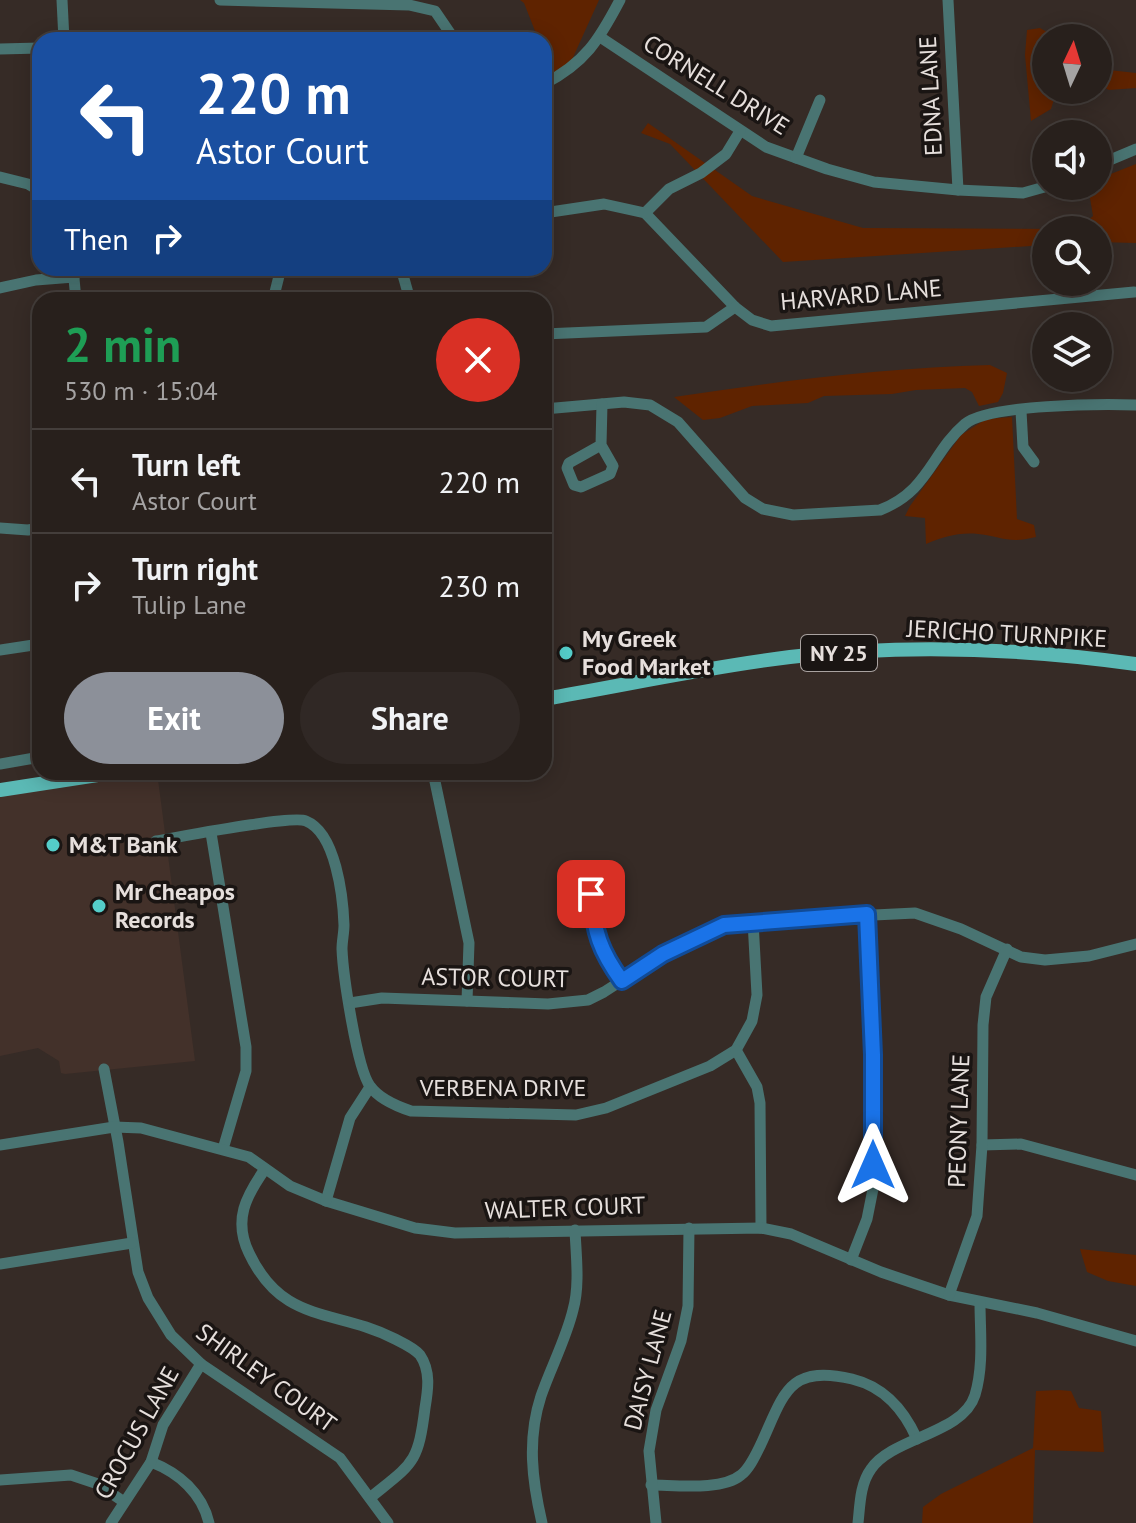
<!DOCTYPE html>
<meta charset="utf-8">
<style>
body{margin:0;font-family:"PT Sans",sans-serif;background:#302825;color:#f1f3f6;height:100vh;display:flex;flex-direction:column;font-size:30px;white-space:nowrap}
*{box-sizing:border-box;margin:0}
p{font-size:26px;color:#a5a3a3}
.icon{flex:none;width:44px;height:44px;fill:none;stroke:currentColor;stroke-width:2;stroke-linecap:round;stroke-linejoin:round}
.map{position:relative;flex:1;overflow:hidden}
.sheet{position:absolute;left:32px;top:292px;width:520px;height:488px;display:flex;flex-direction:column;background:#28201c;border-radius:24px;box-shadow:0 4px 20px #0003,0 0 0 2px #443e3b}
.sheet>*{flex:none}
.guide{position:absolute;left:32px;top:32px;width:520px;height:244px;border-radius:24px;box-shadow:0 4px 20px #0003,0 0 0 2px #443e3b;background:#1a4fa0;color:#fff;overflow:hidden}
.needle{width:52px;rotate:4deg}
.buttons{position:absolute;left:1032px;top:24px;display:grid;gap:16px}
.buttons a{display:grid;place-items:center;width:80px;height:80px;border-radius:50%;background:#28201c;box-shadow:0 4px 20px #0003,0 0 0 2px #443e3b;font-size:40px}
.pin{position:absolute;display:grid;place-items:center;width:68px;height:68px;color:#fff;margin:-34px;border-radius:16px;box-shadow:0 4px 12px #0006}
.me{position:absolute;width:88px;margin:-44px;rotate:0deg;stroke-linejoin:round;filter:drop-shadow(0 0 6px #0008)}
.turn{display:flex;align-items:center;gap:28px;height:168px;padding:0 32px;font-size:36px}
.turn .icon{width:104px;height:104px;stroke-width:2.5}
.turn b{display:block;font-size:56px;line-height:68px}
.then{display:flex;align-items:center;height:76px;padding:0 32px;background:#0003;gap:16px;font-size:30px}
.round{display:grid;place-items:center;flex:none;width:84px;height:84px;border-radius:42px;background:#302825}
.headline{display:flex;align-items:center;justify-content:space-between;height:136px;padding:0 32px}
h1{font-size:48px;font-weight:700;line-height:60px;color:#1e9e55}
.action{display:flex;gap:16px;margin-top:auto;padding:16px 32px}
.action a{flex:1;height:92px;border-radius:48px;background:#8c9099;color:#fff;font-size:32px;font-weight:700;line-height:92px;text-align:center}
.action a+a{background:#302825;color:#f1f3f6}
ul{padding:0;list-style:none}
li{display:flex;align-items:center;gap:24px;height:104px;padding:0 32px;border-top:2px solid #443e3b}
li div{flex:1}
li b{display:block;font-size:30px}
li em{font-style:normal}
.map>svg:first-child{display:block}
.built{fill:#43312a}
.green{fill:#5f2300}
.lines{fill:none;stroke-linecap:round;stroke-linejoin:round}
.minor{stroke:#497472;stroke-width:11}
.major{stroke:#5bb9b5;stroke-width:14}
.route-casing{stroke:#114b97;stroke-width:20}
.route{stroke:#1a73e8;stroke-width:14}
.poi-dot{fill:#54cdc9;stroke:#1a1513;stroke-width:3}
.labels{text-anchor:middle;stroke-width:7;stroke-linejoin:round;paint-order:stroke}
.shield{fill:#1a1513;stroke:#a9a2a0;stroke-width:2}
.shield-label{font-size:22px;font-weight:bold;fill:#e6dfdc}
.street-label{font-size:24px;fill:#e6dfdc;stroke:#1a1513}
.poi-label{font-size:24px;font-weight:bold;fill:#e6dfdc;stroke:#1a1513;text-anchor:start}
</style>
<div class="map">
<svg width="1136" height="1523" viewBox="0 0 1136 1523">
<rect width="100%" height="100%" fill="#362b26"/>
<path class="built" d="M117,772h40l38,289 -130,13 -4,-1 -2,-12 -21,-13 -38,8v-266z"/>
<g class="green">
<path d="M520,0h79l-29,64 -26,14v-38h-7v-4l-13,-33z"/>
<path d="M1040,28l17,10h-11v52h11l-6,19 -20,12 -6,-66 2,-25z"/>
<path d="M1098,64l2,5 36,4v15l-27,2 -11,-6z"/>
<path d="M648,123l104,73 111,32 216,1 14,-13 -5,-30h10v-7l38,-15v79l-38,-1v-12h-52v15l-263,17 -113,-118 -29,-11z"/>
<path d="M990,365l17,8 -4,20 -5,9 -19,4 -7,-14 -7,-4 -49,2 -24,4 -68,2 -16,7 -56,3 -32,12 -17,2 -29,-23c104,-16 210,-29 316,-32z"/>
<path d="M1012,417l5,102 17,6 2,12c-28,7 -32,0 -58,-3 -19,-2 -35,3 -52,10l-1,-26 -20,-2 5,-10 51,-71 25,-16z"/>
<path d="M1080,1249l56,6v31l-28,-5 -21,-9z"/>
<path d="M1059,1390l12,1 8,17 22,3 3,41 -69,-2 -2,73h-111l1,-16 18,-13 92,-46 3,-57z"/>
</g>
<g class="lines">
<g class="minor">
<path d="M62,0l2,40"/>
<path d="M220,0l189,5 26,6 15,22"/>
<path d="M948,0l10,190"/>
<path d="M600,37l166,110 61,22 47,13 84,8 65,3 25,-7"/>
<path d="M0,49l40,-1"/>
<path d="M544,84c41,-21 55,-44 76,-84"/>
<path d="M796,158l24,-58"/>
<path d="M1098,165l38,-16"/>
<path d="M0,177l28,7 12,7"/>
<path d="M544,213l60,-9 41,9 90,94 17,13 19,6 363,-34"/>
<path d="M645,213l24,-24 32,-16 25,-19 14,-23"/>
<path d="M73,268l3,32"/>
<path d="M401,268l9,32"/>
<path d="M0,288l36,-8 38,-3"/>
<path d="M273,300l8,-32"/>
<path d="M544,334l162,-7 29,-20"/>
<path d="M544,409l80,-7 26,3 28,17 67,76 18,11 30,6 87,-5c49,-19 51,-57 85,-86 23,-20 138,-20 171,-19"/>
<path d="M1021,411l2,36 11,15"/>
<path d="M601,445l12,21 -3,8 -29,13 -7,-2 -7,-17 2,-5 32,-18 1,-41"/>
<path d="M0,528l28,2 12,-2"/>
<path d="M0,650l40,-6"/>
<path d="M0,764l40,-7"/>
<path d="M433,772l36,171 -2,58"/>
<path d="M211,833l35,214v24l-23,78"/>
<path d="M156,841c24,-4 135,-26 150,-20 30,12 37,76 38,104 0,8 -2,16 -2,24 1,25 15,120 28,137 9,13 26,20 41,25l165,4 30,-7 104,-42 26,-16 16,-29 5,-26 -4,-74"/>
<path d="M589,873c4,50 3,66 33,108"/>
<path d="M350,1003l32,-5 166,6 40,-4 16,-8 59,-38 61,-29 29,-4 162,-8 46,16 60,28 24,3 44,-4 47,-12"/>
<path d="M736,1050l21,37 3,16 1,125"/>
<path d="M104,1069l14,73 20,130 10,26 23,37 30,29 139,94 48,65"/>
<path d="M0,1145l114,-18 27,1 108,29 41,29 36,15 89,27 40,5 306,-5 30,6 90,38 68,23 88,18 99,28"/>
<path d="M982,1145l39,-1 115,31"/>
<path d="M265,1169c-19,27 -32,51 -16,84 34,72 85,55 146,86 8,4 19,9 25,16 11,16 8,35 5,53 -7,56 -12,55 -54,89"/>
<path d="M326,1201l24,-83 20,-31"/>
<path d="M851,1260l16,-41 6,-30v-134l-6,-141"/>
<path d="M0,1264l132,-21"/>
<path d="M949,1295l28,-79 5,-71 1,-120 3,-28 21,-48"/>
<path d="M151,1462c28,11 51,31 58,61"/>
<path d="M0,1480l71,-5 27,9 26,18"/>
<path d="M651,1485c24,0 71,6 90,-10 9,-7 15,-21 20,-31 23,-50 27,-80 91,-65 33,8 52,31 65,60"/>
<path d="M111,1523l40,-61 12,-37 38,-61"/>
<path d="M542,1523c-10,-43 -15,-84 -1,-127 10,-29 25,-57 32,-86 7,-25 3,-55 2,-80"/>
<path d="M656,1523l-7,-72 7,-41 25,-69 7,-35 1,-78"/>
<path d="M858,1523c2,-18 2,-39 13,-54 22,-32 92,-35 104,-74 9,-30 5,-63 5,-93"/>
</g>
<g class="major">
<path d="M544,699c82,-14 163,-32 246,-42 116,-13 231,-9 346,7"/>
<path d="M0,790l117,-18"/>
</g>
</g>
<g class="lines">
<defs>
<path id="route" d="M591,894c3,38 9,57 31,87l41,-27 61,-29 143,-11 6,141v110"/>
</defs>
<use href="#route" class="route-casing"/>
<use href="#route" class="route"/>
</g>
<g class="poi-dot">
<circle cx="566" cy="653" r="8"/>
<circle cx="53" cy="845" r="8"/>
<circle cx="99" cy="906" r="8"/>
</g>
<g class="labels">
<rect class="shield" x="801" y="635" width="76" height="36" rx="6"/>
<g class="shield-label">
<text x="839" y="661">NY 25</text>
</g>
<g class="street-label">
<text transform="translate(716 85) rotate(32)" y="8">CORNELL DRIVE</text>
<text transform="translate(931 96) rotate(-93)" y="8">EDNA LANE</text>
<text transform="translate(861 295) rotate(-5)" y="8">HARVARD LANE</text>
<text transform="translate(1007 634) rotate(3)" y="8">JERICHO TURNPIKE</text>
<text transform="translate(495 978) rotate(1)" y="8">ASTOR COURT</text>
<text x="503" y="1096">VERBENA DRIVE</text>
<text transform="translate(959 1121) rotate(-88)" y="8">PEONY LANE</text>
<text transform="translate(565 1208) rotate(-2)" y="8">WALTER COURT</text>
<text transform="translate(648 1370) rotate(-75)" y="8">DAISY LANE</text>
<text transform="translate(266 1378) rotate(36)" y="8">SHIRLEY COURT</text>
<text transform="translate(137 1433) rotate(-61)" y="8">CROCUS LANE</text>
</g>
<g class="poi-label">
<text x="582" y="647">My Greek<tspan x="582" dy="28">Food Market</tspan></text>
<text x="69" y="853">M&amp;T Bank</text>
<text x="115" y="900">Mr Cheapos<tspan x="115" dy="28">Records</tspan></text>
</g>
</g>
</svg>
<div class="buttons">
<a><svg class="needle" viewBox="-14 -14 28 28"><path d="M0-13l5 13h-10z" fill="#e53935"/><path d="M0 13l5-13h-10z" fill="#a5a3a3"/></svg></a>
<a><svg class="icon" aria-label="sound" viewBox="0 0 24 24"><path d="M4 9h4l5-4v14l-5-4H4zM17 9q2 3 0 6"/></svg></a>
<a><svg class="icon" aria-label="search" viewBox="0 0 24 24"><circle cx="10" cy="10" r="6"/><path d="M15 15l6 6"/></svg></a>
<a><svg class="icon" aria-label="layers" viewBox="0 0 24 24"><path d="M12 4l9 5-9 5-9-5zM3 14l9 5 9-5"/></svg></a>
</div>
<div class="pin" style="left:591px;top:894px;background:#d93025"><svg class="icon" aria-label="arrive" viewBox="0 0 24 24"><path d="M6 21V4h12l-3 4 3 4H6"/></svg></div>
<svg class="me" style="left:873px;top:1165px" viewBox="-20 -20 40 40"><path d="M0-17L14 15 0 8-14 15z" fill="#1a73e8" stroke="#fff" stroke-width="4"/></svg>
<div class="guide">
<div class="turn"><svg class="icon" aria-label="left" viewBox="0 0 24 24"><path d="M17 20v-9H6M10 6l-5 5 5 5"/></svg><div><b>220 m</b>Astor Court</div></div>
<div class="then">Then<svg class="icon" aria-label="right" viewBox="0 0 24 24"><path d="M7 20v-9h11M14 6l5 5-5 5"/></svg></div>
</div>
<section class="sheet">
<div class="headline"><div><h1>2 min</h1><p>530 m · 15:04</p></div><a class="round" style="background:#d93025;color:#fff"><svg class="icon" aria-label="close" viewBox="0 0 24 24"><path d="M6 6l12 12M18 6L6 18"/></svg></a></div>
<ul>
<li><svg class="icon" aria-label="left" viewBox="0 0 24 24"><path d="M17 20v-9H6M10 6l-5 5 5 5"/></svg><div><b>Turn left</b><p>Astor Court</p></div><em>220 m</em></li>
<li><svg class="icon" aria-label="right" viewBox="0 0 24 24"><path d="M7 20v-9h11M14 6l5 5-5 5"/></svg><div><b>Turn right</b><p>Tulip Lane</p></div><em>230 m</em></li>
</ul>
<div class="action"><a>Exit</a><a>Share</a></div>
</section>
</div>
